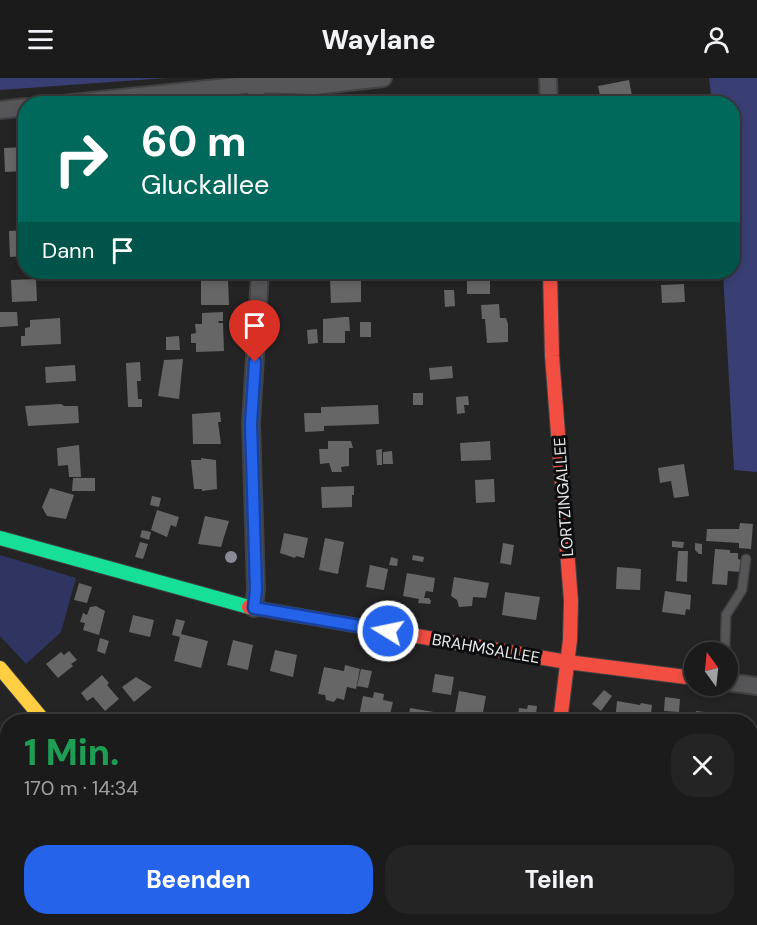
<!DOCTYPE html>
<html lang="de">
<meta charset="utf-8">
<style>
body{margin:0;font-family:"DM Sans",sans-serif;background:#242425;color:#f1f3f6;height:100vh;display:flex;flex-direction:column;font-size:22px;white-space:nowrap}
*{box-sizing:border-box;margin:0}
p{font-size:20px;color:#a0a1a3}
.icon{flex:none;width:33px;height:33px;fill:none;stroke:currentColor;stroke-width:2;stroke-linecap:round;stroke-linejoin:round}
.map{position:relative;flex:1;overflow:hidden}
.side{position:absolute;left:0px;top:636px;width:758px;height:212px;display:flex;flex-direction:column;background:#1b1b1c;border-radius:24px 24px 0 0;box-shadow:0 3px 9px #0003,0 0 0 2px #39393b}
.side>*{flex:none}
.hud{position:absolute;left:18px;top:18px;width:722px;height:183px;border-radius:24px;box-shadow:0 3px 9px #0003,0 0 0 2px #39393b;background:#00695c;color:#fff;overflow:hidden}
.needle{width:39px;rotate:345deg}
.buttons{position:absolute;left:684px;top:564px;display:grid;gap:12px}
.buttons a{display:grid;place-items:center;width:54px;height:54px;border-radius:50%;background:#1b1b1c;box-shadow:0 3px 9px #0003,0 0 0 2px #39393b;font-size:30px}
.pin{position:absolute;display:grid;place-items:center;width:51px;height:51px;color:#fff;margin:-62px -26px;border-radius:50% 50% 50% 0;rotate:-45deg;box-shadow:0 0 6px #0007}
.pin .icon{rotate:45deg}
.me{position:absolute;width:66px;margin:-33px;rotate:280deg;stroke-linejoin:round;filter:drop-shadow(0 0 4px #0008)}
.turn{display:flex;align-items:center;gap:21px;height:126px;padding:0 24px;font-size:27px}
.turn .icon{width:78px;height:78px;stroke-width:2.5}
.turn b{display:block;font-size:42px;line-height:51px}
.then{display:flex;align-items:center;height:57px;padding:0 24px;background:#0003;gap:12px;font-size:22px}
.round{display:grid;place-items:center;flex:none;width:63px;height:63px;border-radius:24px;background:#242425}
.summary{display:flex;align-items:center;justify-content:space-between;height:102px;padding:0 24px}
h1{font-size:36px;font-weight:800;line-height:45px;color:#1e9e55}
.primary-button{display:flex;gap:12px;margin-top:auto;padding:12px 24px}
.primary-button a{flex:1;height:69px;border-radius:24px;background:#2563eb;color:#fff;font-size:24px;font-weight:800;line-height:69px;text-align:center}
.primary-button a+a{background:#242425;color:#f1f3f6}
header{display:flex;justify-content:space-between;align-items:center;height:78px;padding:0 24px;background:#1b1b1c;font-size:27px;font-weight:800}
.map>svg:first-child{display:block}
.green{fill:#2f3460}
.forest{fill:#3a3f73}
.building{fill:#666667}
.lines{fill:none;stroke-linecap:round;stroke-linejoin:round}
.lane-casing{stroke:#414142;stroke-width:11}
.street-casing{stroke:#414142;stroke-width:20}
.fast-casing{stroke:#414142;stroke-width:16}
.slow-casing{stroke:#414142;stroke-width:16}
.jam-casing{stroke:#414142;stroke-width:16}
.lane{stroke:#565658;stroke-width:8}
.street{stroke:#565658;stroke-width:16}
.fast{stroke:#16e098;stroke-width:14}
.slow{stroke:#ffcf43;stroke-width:14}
.jam{stroke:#f24e42;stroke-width:14}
.tree{fill:#898a95}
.route-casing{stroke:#184099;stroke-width:15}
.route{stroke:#2563eb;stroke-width:10}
.labels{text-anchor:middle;stroke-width:6;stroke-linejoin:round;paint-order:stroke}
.street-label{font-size:16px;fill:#e9e9eb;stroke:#0c0d0e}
</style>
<header><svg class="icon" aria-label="menu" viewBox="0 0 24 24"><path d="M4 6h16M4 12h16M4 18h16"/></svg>Waylane<svg class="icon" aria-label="person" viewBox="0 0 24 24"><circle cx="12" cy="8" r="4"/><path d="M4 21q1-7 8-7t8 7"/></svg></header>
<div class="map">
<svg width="757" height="847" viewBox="0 0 757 847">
<rect width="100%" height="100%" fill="#242425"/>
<path class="green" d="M0,477l76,23 -15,54 -35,32 -26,-28z"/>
<g class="forest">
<path d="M0,0h167l-167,12z"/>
<path d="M709,0h48v394l-23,-2 -11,-198h9v-168l-20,-1z"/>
</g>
<g class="building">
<path d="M629,2l4,21 -13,3h-18l-4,-18z"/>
<path d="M26,69v24l-21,1 -1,-24z"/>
<path d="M26,152v26l-16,1 -1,-26z"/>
<path d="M467,194h12v9h11v13h-23z"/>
<path d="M339,200l22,1v23l-30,1 -1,-23z"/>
<path d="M36,201l1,22 -25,1 -1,-22z"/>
<path d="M228,201l1,26h-28v-25z"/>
<path d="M684,206l1,18 -23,1 -1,-18z"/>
<path d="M444,212h10l1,16 -10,1z"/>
<path d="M499,226l1,14h6l2,6v18l-21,1 -2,-24h-3l-1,-14z"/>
<path d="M0,234h17l1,14 -18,1z"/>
<path d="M223,234v9h-5l1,2h4l1,28 -28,1v-9h-5v-9l5,-1 -1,-9h7v-11z"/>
<path d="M344,239h5l1,14h-5v12h-22v-24z"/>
<path d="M60,240l1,26 -40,2v-10h4v-8l5,-1v-7z"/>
<rect x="360" y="244" width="11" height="15"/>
<path d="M317,251l1,14 -10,1 -1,-14z"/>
<path d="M179,258l1,14h-14v-13z"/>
<path d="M183,281l-4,40 -21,-3 6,-36z"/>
<path d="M140,284l1,19h-4l1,18h4v8h-14l-2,-44z"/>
<path d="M75,287l1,16 -30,2 -1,-16z"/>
<path d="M452,288l1,12 -23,2 -1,-12z"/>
<rect x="413" y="315" width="10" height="12"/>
<path d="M468,318l1,9h-5l1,8 -8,1 -1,-17z"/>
<path d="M61,326l3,2h14l1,17 -51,3 -3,-20z"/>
<path d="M378,327l1,19 -55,2v5l-19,1 -1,-19h17v-6z"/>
<path d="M220,334l1,10h-3l3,22h-28l-1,-30z"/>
<path d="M328,363h23l2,7h-4v18l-8,1 1,5h-10l-3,-9 -9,1 -1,-15h9z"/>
<path d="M490,363l1,19 -30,1 -1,-18z"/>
<path d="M79,367l2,32h-12l-1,-12 -10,1 -1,-18z"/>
<path d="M382,371v16h-5l-1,-15z"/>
<path d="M392,373l1,13h-10v-12z"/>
<path d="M201,380l15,2 1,29 -15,2v-2h-8l-3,-29h10z"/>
<path d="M684,386l5,32 -15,2 -3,-17 -11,2 -2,-15z"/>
<path d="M73,400h22v13h-23z"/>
<path d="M494,401l1,23 -19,1 -1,-23z"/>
<path d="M354,408v9h-2v12l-30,1 -1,-21z"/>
<path d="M50,410l24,7 -8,24 -19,-3 -5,-9z"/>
<path d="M152,418l9,2 -2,9 -9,-2z"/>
<path d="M157,432l22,7 -3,10 -5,-2 -4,12 -16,-7z"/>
<path d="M205,438l24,5 -8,26 -23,-3z"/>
<path d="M740,445l13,1 -2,25 -12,-1v-5l-33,-2 1,-12h32z"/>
<path d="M142,452l9,2 -2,8 -9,-3z"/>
<path d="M284,455l24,5 -4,20 -8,-2 -1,2 -15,-5z"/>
<path d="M325,460l19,4 -6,32 -19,-4z"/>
<path d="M672,463l12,1 -1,6 -11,-1z"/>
<path d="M140,464l8,2 -5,15 -8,-2z"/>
<path d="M503,465l11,2 -3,20 -11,-2z"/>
<path d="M695,465l7,1v10h-3l-4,-4z"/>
<path d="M715,471l15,1v3h8v6l3,1 -1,12 -12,-1 -1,14 -15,-1z"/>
<path d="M678,473h10l-1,31 -11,-1z"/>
<path d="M413,477l11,2 -1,5 -11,-2z"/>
<path d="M391,479l7,2 -1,7 -8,-1z"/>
<path d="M370,487l18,4 -4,21 -18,-3z"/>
<path d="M617,489l24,2 -1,21 -24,-1z"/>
<path d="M407,495l28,5 -2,14 -7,-1 -2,7h5l2,3 -1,3 -12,-1 1,-4 -16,-3z"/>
<path d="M454,499l35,6 -3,15 -13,-1 -1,9 -13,1 -2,-7 -6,-4z"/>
<path d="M79,505l13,4 -5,16 -13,-3z"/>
<path d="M665,513l26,4 -1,15 -4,-1 -1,6 -23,-3z"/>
<path d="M505,514l35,5 -4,23 -34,-5z"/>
<path d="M96,528l9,5 -6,24 -16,-5 2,-7 -5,-1 3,-9 4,2 3,-8z"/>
<path d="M133,537l21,5 -4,17 -21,-5z"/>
<path d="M176,541l9,2 -4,13 27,7 -7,27 -27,-7 6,-24 -8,-2z"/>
<path d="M100,560l9,3 -4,13 -8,-3z"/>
<path d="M233,562l20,5 -5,25 -21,-5z"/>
<path d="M275,572l22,5 -4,22 -23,-6z"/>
<path d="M69,573l8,9 -6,4 2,2 -15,12 -12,-14 15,-12 3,3z"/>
<path d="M345,587l15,4 -4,20 -9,-2 -3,13 -7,-2 -3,4 -8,-2 -1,-5 -7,-1 6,-27 20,4z"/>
<path d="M361,591l11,2 -4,17 -11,-2z"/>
<path d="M435,596l19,3 -3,18 -19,-3z"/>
<path d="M102,597l7,8 -2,2 12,14 -14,12 -12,-14 -6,4 -6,-8z"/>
<path d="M136,599l16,10 -18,15 -12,-15z"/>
<path d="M604,612l8,6 -11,15 -9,-7z"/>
<path d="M459,613l27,5 -4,22 -27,-5z"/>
<path d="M374,614l10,2 -1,6 10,2 -5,20h-30l5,-26 10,2z"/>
<path d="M665,619l15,2 -1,13 -15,-1z"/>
<path d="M617,623l23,4 1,-2 11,2 -2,17h-35z"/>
<path d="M528,627l9,1 -2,16h-18l2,-14 8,1z"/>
<path d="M410,630l30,5 -2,9h-30z"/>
<path d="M696,633l9,1v3l7,1 -1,6h-27l4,-4v-5l7,1z"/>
<path d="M750,683l7,1v21l-7,-1z"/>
<path d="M0,685l8,9v14l-8,6z"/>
<path d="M755,778l2,1v17l-5,-1z"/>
<path d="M110,840h28l-7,7h-14z"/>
<path d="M348,840h29l2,2 -5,5h-32z"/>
<path d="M443,840h22l-3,7 -21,-2z"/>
<path d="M654,840l18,4 -1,3h-18z"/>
</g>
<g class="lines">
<defs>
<path id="lane" d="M725,574l1,-37 16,-25 4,-31"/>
<g id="street">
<path d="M548,0l1,26"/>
<path d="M256,6l1,20"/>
<path d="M62,26l194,-20 58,2 69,-8"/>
<path d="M0,32l26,-3"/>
<path d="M254,530l2,-19 -5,-165 9,-152"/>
<path d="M728,604l29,4"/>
<path d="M517,847l2,-7"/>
</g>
<g id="fast">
<path d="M0,460l249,69"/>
<path d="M227,840l7,7"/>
</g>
<path id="slow" d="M0,590l45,54"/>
<g id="jam">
<path d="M550,194l2,84 19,245 -1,39 -10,82"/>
<path d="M249,529l318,55 127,16"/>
</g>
</defs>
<use href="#lane" class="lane-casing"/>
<use href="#street" class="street-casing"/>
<use href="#fast" class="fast-casing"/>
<use href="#slow" class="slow-casing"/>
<use href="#jam" class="jam-casing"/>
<use href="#lane" class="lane"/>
<use href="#street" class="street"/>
<use href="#fast" class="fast"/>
<use href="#slow" class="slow"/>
<use href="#jam" class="jam"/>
</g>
<circle class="tree" cx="231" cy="479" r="6"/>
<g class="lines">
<defs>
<path id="route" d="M255,284l-4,62 5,165 -2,19 134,23"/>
</defs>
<use href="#route" class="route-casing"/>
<use href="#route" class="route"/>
</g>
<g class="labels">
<g class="street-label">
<text transform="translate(563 419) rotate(-94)" y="6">LORTZINGALLEE</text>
<text transform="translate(486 570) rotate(10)" y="6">BRAHMSALLEE</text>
</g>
</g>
</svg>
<div class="buttons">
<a><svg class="needle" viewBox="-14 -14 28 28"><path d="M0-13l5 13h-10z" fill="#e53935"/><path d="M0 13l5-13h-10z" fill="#a0a1a3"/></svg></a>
</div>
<div class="pin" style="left:255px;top:284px;background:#d93025"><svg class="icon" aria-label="arrive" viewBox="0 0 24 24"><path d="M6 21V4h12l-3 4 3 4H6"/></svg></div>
<svg class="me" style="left:388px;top:553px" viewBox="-20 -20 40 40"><circle r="17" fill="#2563eb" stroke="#fff" stroke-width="3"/><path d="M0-11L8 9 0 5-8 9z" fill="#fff"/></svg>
<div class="hud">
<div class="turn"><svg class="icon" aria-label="right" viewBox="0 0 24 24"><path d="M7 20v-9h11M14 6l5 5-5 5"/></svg><div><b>60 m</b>Gluckallee</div></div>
<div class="then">Dann<svg class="icon" aria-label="arrive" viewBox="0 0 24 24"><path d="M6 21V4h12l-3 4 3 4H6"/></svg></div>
</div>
<section class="side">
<div class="summary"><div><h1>1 Min.</h1><p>170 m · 14:34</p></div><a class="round"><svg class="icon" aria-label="close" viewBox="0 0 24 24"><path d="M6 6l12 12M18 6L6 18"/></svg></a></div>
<div class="primary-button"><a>Beenden</a><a>Teilen</a></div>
</section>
</div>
